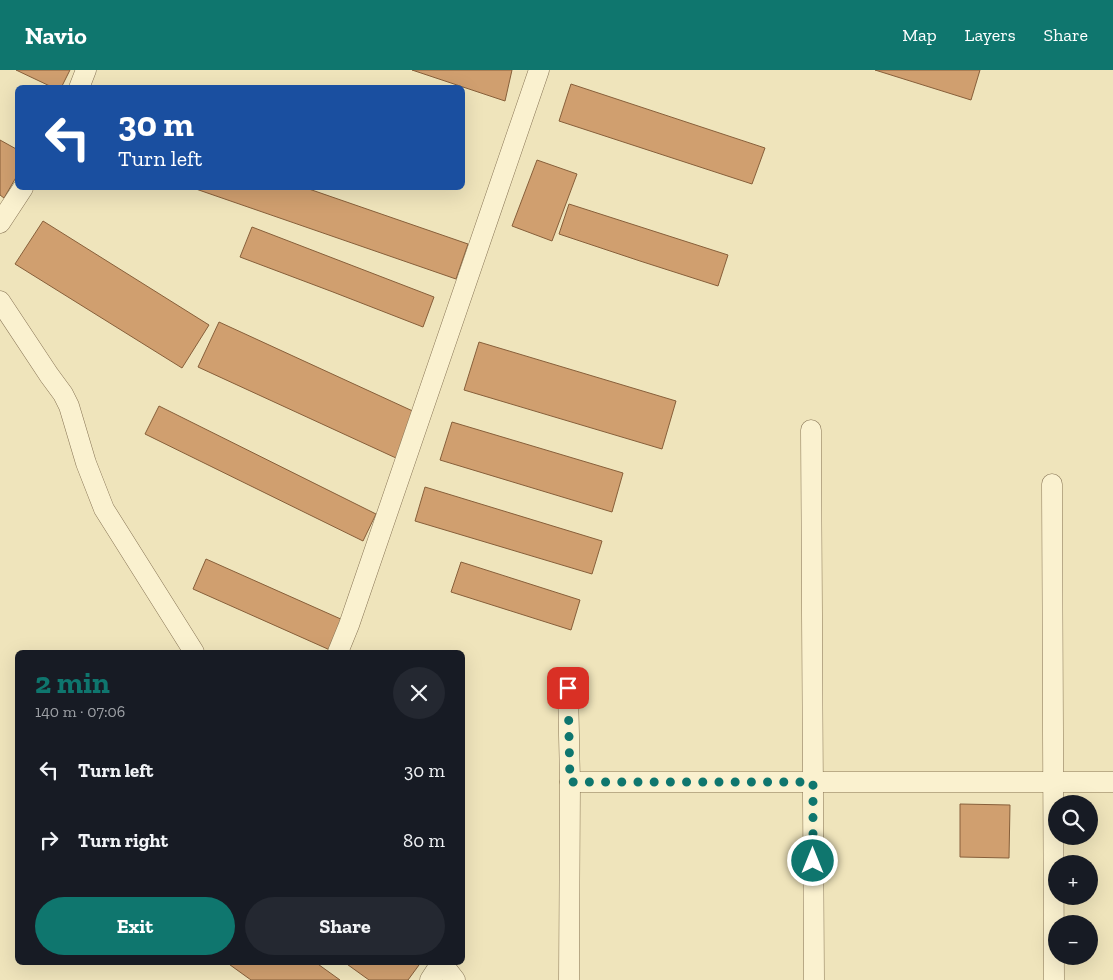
<!DOCTYPE html>
<meta charset="utf-8">
<style>
body{margin:0;font-family:"Zilla Slab",serif;background:#242831;color:#f1f3f6;height:100vh;display:flex;flex-direction:column;font-size:19px;white-space:nowrap}
*{box-sizing:border-box;margin:0}
p{font-size:16px;color:#9ea1a6}
.icon{flex:none;width:28px;height:28px;fill:none;stroke:currentColor;stroke-width:2;stroke-linecap:round;stroke-linejoin:round}
.map{position:relative;flex:1;overflow:hidden}
.details{position:absolute;left:15px;top:580px;width:450px;height:315px;display:flex;flex-direction:column;background:#171b24;border-radius:8px;box-shadow:0 5px 20px #0002}
.details>*{flex:none}
.hud{position:absolute;left:15px;top:15px;width:450px;height:105px;border-radius:8px;box-shadow:0 5px 20px #0002;background:#1a4fa0;color:#fff;overflow:hidden}
.tools{position:absolute;left:1048px;top:725px;display:grid;gap:10px}
.tools a{display:grid;place-items:center;width:50px;height:50px;border-radius:50%;background:#171b24;box-shadow:0 5px 20px #0002;font-size:25px}
.pin{position:absolute;display:grid;place-items:center;width:42px;height:42px;color:#fff;margin:-21px;border-radius:10px;box-shadow:0 2px 8px #0006}
.me{position:absolute;width:55px;margin:-28px;rotate:0deg;stroke-linejoin:round;filter:drop-shadow(0 0 4px #0008)}
.turn{display:flex;align-items:center;gap:18px;height:105px;padding:0 20px;font-size:22px}
.turn .icon{width:65px;height:65px;stroke-width:2.5}
.turn b{display:block;font-size:35px;line-height:42px}
.round{display:grid;place-items:center;flex:none;width:52px;height:52px;border-radius:26px;background:#242831}
.head{display:flex;align-items:center;justify-content:space-between;height:85px;padding:0 20px}
h1{font-size:30px;font-weight:800;line-height:38px;color:#0f766e}
.action{display:flex;gap:10px;margin-top:auto;padding:10px 20px}
.action a{flex:1;height:58px;border-radius:30px;background:#0f766e;color:#fff;font-size:20px;font-weight:800;line-height:58px;text-align:center}
.action a+a{background:#242831;color:#f1f3f6}
ul{padding:0;list-style:none}
li{display:flex;align-items:center;gap:15px;height:70px;padding:0 20px}
li div{flex:1}
li b{display:block;font-size:19px}
li em{font-style:normal}
header{display:flex;align-items:center;gap:30px;box-sizing:border-box;height:70px;padding:0 25px;background:#0f766e;color:#fff}
header strong{font-size:24px}
nav{display:flex;gap:28px;margin-inline-start:auto;font-size:18px}
.map>svg:first-child{display:block}
.building{fill:#d09f6f;stroke:#875f3a}
.lines{fill:none;stroke-linecap:round;stroke-linejoin:round}
.street-casing{stroke:#877455;stroke-width:21}
.street{stroke:#faf1cf;stroke-width:20}
.route{stroke:#0f766e;stroke-width:9;stroke-dasharray:0 16.2}
</style>
<header>
<strong>Navio</strong>
<nav><a>Map</a><a>Layers</a><a>Share</a></nav>
</header>
<div class="map">
<svg width="1113" height="910" viewBox="0 0 1113 910">
<rect width="100%" height="100%" fill="#efe4bb"/>
<g class="building">
<path d="M16,0h54l-9,18h-7z"/>
<path d="M412,0h100l-7,31z"/>
<path d="M875,0h105l-9,30z"/>
<path d="M571,14l194,64 -13,36 -193,-63z"/>
<path d="M0,70l18,10v24l-14,24 -4,-3z"/>
<path d="M537,90l40,14 -25,67 -40,-15z"/>
<path d="M193,118h113l162,56 -12,35z"/>
<path d="M569,134l159,51 -10,31 -78,-25 -81,-27z"/>
<path d="M43,151l166,104 -27,43 -167,-104z"/>
<path d="M252,157l182,70 -11,30 -90,-35 -93,-35z"/>
<path d="M219,252l198,91 -21,45 -198,-91z"/>
<path d="M479,272l197,59 -14,48 -198,-59z"/>
<path d="M159,336l217,108 -13,27 -218,-107z"/>
<path d="M452,352l171,51 -11,39 -172,-52z"/>
<path d="M425,417l177,54 -10,33 -177,-53z"/>
<path d="M206,489l137,61 -13,30 -137,-61z"/>
<path d="M461,492l119,38 -9,30 -120,-38z"/>
<path d="M960,734l50,1 -1,53 -49,-1z"/>
<path d="M226,892h89l25,18h-89z"/>
<path d="M344,892h72l3,3 -11,15h-39z"/>
</g>
<g class="lines">
<defs>
<g id="street">
<path d="M79,18l7,-18"/>
<path d="M0,153l23,-35"/>
<path d="M0,231l49,74 14,19 6,12 17,57 18,46 90,143"/>
<path d="M811,360l3,550"/>
<path d="M1052,414l2,496"/>
<path d="M338,582l11,-27 190,-555"/>
<path d="M568,618l2,94 -1,198"/>
<path d="M570,712h543"/>
<path d="M441,892l14,18"/>
<path d="M430,910l11,-17"/>
</g>
</defs>
<use href="#street" class="street-casing"/>
<use href="#street" class="street"/>
</g>
<g class="lines">
<path class="route" d="M568,618l2,94h243v79"/>
</g>
</svg>
<div class="tools">
<a><svg class="icon" aria-label="search" viewBox="0 0 24 24"><circle cx="10" cy="10" r="6"/><path d="M15 15l6 6"/></svg></a>
<a>+</a>
<a>−</a>
</div>
<div class="pin" style="left:568px;top:618px;background:#d93025"><svg class="icon" aria-label="arrive" viewBox="0 0 24 24"><path d="M6 21V4h12l-3 4 3 4H6"/></svg></div>
<svg class="me" style="left:813px;top:791px" viewBox="-20 -20 40 40"><circle r="17" fill="#0f766e" stroke="#fff" stroke-width="3"/><path d="M0-11L8 9 0 5-8 9z" fill="#fff"/></svg>
<div class="hud">
<div class="turn"><svg class="icon" aria-label="left" viewBox="0 0 24 24"><path d="M17 20v-9H6M10 6l-5 5 5 5"/></svg><div><b>30 m</b>Turn left</div></div>
</div>
<section class="details">
<div class="head"><div><h1>2 min</h1><p>140 m · 07:06</p></div><a class="round"><svg class="icon" aria-label="close" viewBox="0 0 24 24"><path d="M6 6l12 12M18 6L6 18"/></svg></a></div>
<ul>
<li><svg class="icon" aria-label="left" viewBox="0 0 24 24"><path d="M17 20v-9H6M10 6l-5 5 5 5"/></svg><div><b>Turn left</b></div><em>30 m</em></li>
<li><svg class="icon" aria-label="right" viewBox="0 0 24 24"><path d="M7 20v-9h11M14 6l5 5-5 5"/></svg><div><b>Turn right</b></div><em>80 m</em></li>
</ul>
<div class="action"><a>Exit</a><a>Share</a></div>
</section>
</div>
